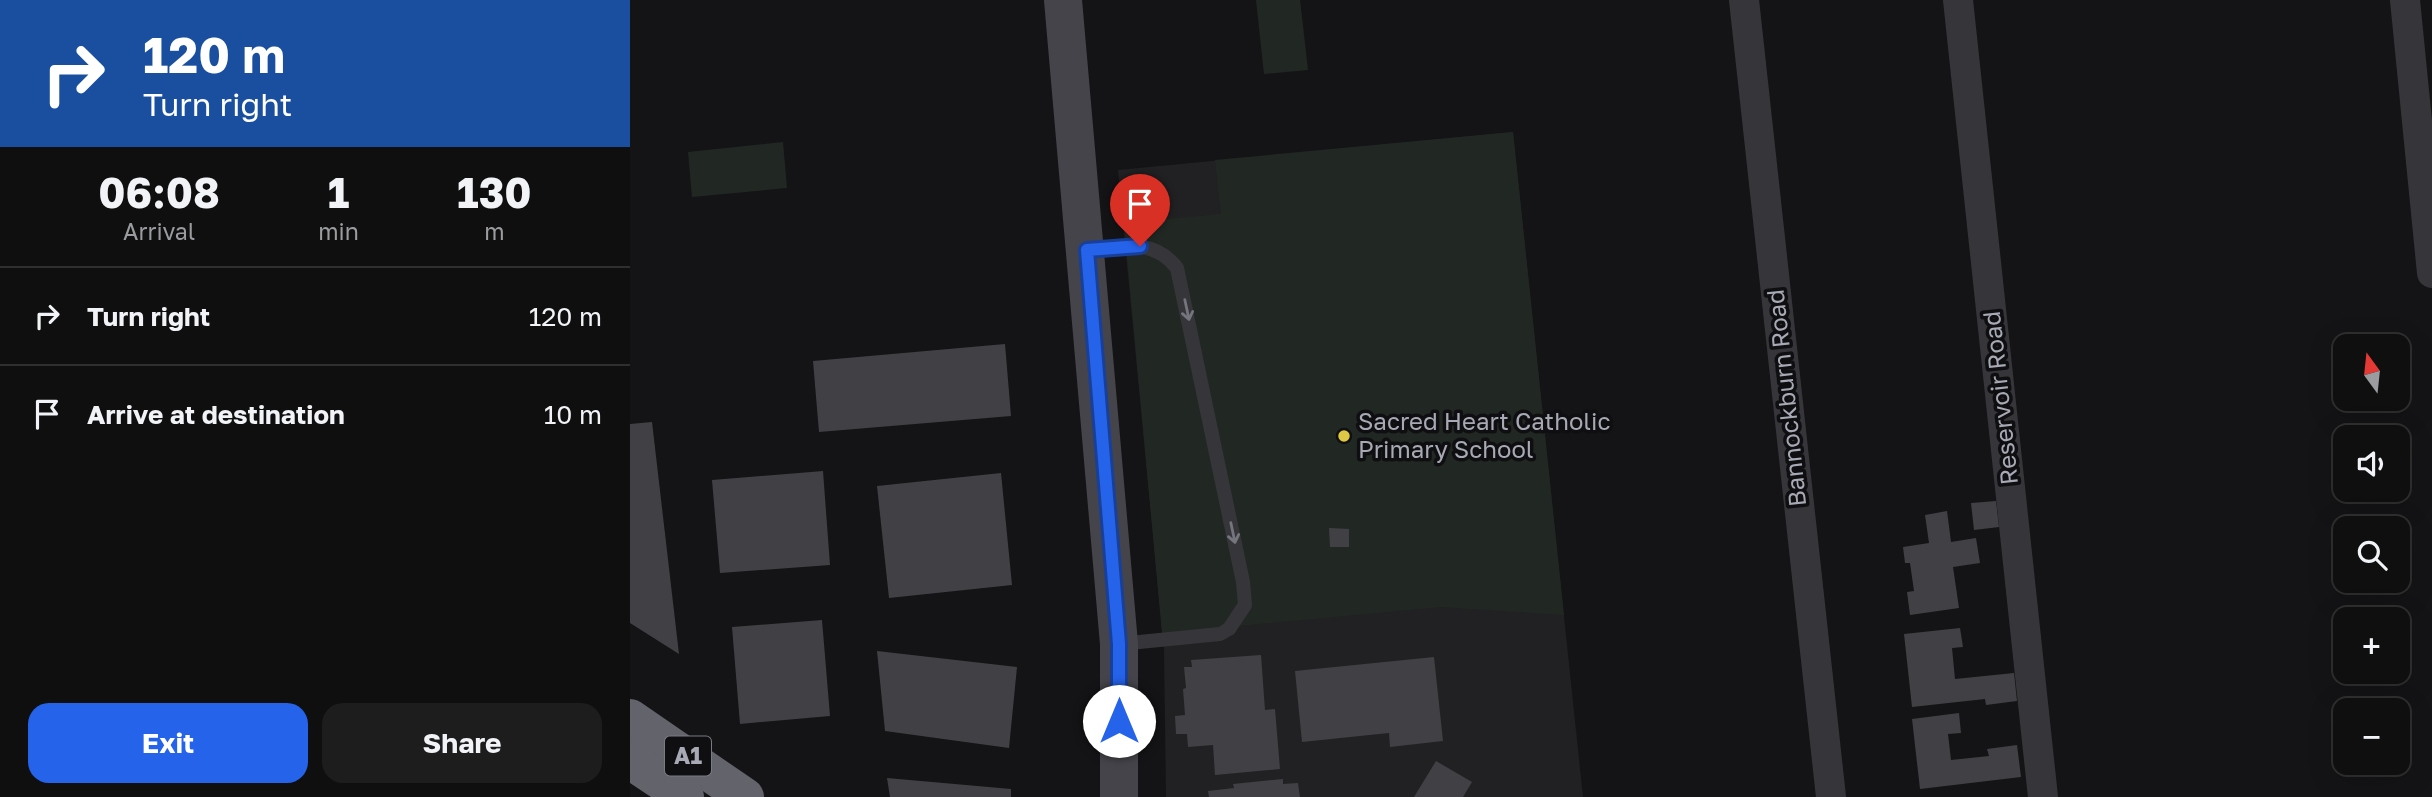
<!DOCTYPE html>
<meta charset="utf-8">
<style>
body{margin:0;font-family:"Golos Text",sans-serif;background:#1d1d1e;color:#f1f3f6;height:100vh;display:flex;flex-direction:column;font-size:26px;white-space:nowrap}
*{box-sizing:border-box;margin:0}
p{font-size:23px;color:#9b9c9f}
.icon{flex:none;width:38px;height:38px;fill:none;stroke:currentColor;stroke-width:2;stroke-linecap:round;stroke-linejoin:round}
.map{position:relative;flex:1;overflow:hidden}
.panel{display:flex;flex-direction:column;background:#0f0f10;width:630px}
.panel>*{flex:none}
.banner{background:#1a4fa0;color:#fff;overflow:hidden}
.needle{width:46px;rotate:345deg}
.buttons{position:absolute;left:1703px;top:334px;display:grid;gap:14px}
.buttons a{display:grid;place-items:center;width:77px;height:77px;border-radius:14px;background:#0f0f10;box-shadow:0 7px 28px #0002,0 0 0 2px #2f2f30;font-size:35px}
.pin{position:absolute;display:grid;place-items:center;width:60px;height:60px;color:#fff;margin:-72px -30px;border-radius:50% 50% 50% 0;rotate:-45deg;box-shadow:0 0 7px #0007}
.pin .icon{rotate:45deg}
.me{position:absolute;width:77px;margin:-38px;rotate:0deg;stroke-linejoin:round;filter:drop-shadow(0 0 5px #0008)}
.turn{display:flex;align-items:center;gap:24px;height:147px;padding:0 28px;font-size:32px}
.turn .icon{width:91px;height:91px;stroke-width:2.5}
.turn b{display:block;font-size:49px;line-height:60px}
.eta{display:flex;justify-content:space-evenly;align-items:center;height:119px;text-align:center}
.eta b{font-size:42px;font-weight:700;line-height:49px}
.cta{display:flex;gap:14px;margin-top:auto;padding:14px 28px}
.cta a{flex:1;height:80px;border-radius:21px;background:#2563eb;color:#fff;font-size:28px;font-weight:700;line-height:80px;text-align:center}
.cta a+a{background:#1d1d1e;color:#f1f3f6}
ul{padding:0;list-style:none}
li{display:flex;align-items:center;gap:21px;height:98px;padding:0 28px;border-top:2px solid #2f2f30}
li div{flex:1}
li b{display:block;font-size:26px}
li em{font-style:normal}
main{display:flex;flex:1;min-height:0}
.map>svg:first-child{display:block}
.built{fill:#212022}
.green{fill:#212823}
.building{fill:#414145}
.lines{fill:none;stroke-linecap:round;stroke-linejoin:round}
.lane{stroke:#36363a;stroke-width:14}
.street{stroke:#36363a;stroke-width:30}
.secondary{stroke:#44444a;stroke-width:38}
.highway{stroke:#62636b;stroke-width:38}
.oneway{stroke:#74757d}
.route-casing{stroke:#184099;stroke-width:18}
.route{stroke:#2563eb;stroke-width:12}
.poi-dot{fill:#dec844;stroke:#0f0f11;stroke-width:2.5}
.labels{text-anchor:middle;stroke-width:7;stroke-linejoin:round;paint-order:stroke}
.shield{fill:#0f0f11;stroke:#797b83;stroke-width:2}
.shield-label{font-size:23px;font-weight:bold;fill:#a7a9b4}
.street-label{font-size:24px;fill:#a7a9b4;stroke:#0f0f11}
.poi-label{font-size:24px;fill:#a7a9b4;stroke:#0f0f11;text-anchor:start}
</style>
<main>
<section class="panel">
<div class="banner">
<div class="turn"><svg class="icon" aria-label="right" viewBox="0 0 24 24"><path d="M7 20v-9h11M14 6l5 5-5 5"/></svg><div><b>120 m</b>Turn right</div></div>
</div>
<div class="eta">
<div><b>06:08</b><p>Arrival</p></div>
<div><b>1</b><p>min</p></div>
<div><b>130</b><p>m</p></div>
</div>
<ul>
<li><svg class="icon" aria-label="right" viewBox="0 0 24 24"><path d="M7 20v-9h11M14 6l5 5-5 5"/></svg><div><b>Turn right</b></div><em>120 m</em></li>
<li><svg class="icon" aria-label="arrive" viewBox="0 0 24 24"><path d="M6 21V4h12l-3 4 3 4H6"/></svg><div><b>Arrive at destination</b></div><em>10 m</em></li>
</ul>
<div class="cta"><a>Exit</a><a>Share</a></div>
</section>
<div class="map">
<svg width="1802" height="797" viewBox="0 0 1802 797">
<rect width="100%" height="100%" fill="#141416"/>
<path class="built" d="M883,132l70,665h-417l-2,-147 -46,-480z"/>
<g class="green">
<path d="M626,0h44l8,70 -44,4z"/>
<path d="M883,132l51,483 -123,-8 -279,26 -38,-410 97,-9 -6,-54z"/>
<path d="M153,142l4,46 -95,9 -4,-45z"/>
</g>
<g class="building">
<path d="M375,344l6,72 -192,16 -6,-71z"/>
<path d="M22,422l27,232 -49,-31v-199z"/>
<path d="M193,471l7,94 -110,8 -8,-93z"/>
<path d="M371,473l11,112 -123,13 -12,-112z"/>
<path d="M1366,501l3,26 -25,3 -3,-27z"/>
<path d="M1317,511l4,31 25,-4 4,25 -27,4 6,41 -49,7 -3,-23 7,-1 -4,-28h-5l-2,-16 26,-4 -4,-28z"/>
<path d="M699,528l20,1v18h-19z"/>
<path d="M192,620l8,96 -90,8 -8,-97z"/>
<path d="M1330,628l3,19 -11,1 3,31 59,-6 3,28 -31,4 -1,-6 -73,8 -8,-73z"/>
<path d="M247,651l140,16 -8,81 -124,-17z"/>
<path d="M631,655l4,55 10,-1 5,60 -65,6 -2,-30 -25,2 -1,-13h-11l-1,-18 10,-1 -2,-26 3,-1 -2,-21h8l-1,-7z"/>
<path d="M804,657l9,84 -53,6 -1,-14 -87,9 -7,-71z"/>
<path d="M1329,713l2,20 -13,1 3,26 38,-4 -2,-7 30,-4 4,32 -101,12 -8,-70z"/>
<path d="M806,761l36,21 -9,15h-49z"/>
<path d="M257,778l124,11v8h-121z"/>
<path d="M653,779v5l15,-1 2,14h-91l-1,-6 26,-3 -1,-4z"/>
</g>
<g class="lines">
<path class="lane" d="M457,250c34,-3 66,-13 90,18l66,314 2,23 -16,24 -9,5 -101,10"/>
<g class="street">
<path d="M1114,0l87,797"/>
<path d="M1328,0l85,797"/>
<path d="M1775,0l27,273"/>
</g>
<path class="secondary" d="M433,0l56,644v153"/>
<g class="highway">
<path d="M0,718l115,79"/>
<path d="M0,760l55,37"/>
</g>
</g>
<defs><path id="oneway-shaft" d="M-6 0H5M1.5-3L5.5 0L1.5 3" fill="none" stroke-width="1.6" stroke-linecap="round" stroke-linejoin="round" transform="scale(1.75)"/></defs>
<g class="oneway">
<use href="#oneway-shaft" transform="translate(557 310) rotate(78)"/>
<use href="#oneway-shaft" transform="translate(603 533) rotate(78)"/>
</g>
<g class="lines">
<defs>
<path id="route" d="M489,721v-77l-32,-394 53,-4"/>
</defs>
<use href="#route" class="route-casing"/>
<use href="#route" class="route"/>
</g>
<circle class="poi-dot" cx="714" cy="436" r="7"/>
<g class="labels">
<rect class="shield" x="35" y="736.5" width="46" height="39" rx="5"/>
<g class="shield-label">
<text x="58" y="764">A1</text>
</g>
<g class="street-label">
<text transform="translate(1157 398) rotate(-96)" y="8">Bannockburn Road</text>
<text transform="translate(1371 398) rotate(-96)" y="8">Reservoir Road</text>
</g>
<g class="poi-label">
<text x="728" y="430">Sacred Heart Catholic<tspan x="728" dy="28">Primary School</tspan></text>
</g>
</g>
</svg>
<div class="buttons">
<a><svg class="needle" viewBox="-14 -14 28 28"><path d="M0-13l5 13h-10z" fill="#e53935"/><path d="M0 13l5-13h-10z" fill="#9b9c9f"/></svg></a>
<a><svg class="icon" aria-label="sound" viewBox="0 0 24 24"><path d="M4 9h4l5-4v14l-5-4H4zM17 9q2 3 0 6"/></svg></a>
<a><svg class="icon" aria-label="search" viewBox="0 0 24 24"><circle cx="10" cy="10" r="6"/><path d="M15 15l6 6"/></svg></a>
<a>+</a>
<a>−</a>
</div>
<div class="pin" style="left:510px;top:246px;background:#d93025"><svg class="icon" aria-label="arrive" viewBox="0 0 24 24"><path d="M6 21V4h12l-3 4 3 4H6"/></svg></div>
<svg class="me" style="left:489px;top:721px" viewBox="-20 -20 40 40"><circle r="19" fill="#fff"/><path d="M0-13L10 11 0 6-10 11z" fill="#2563eb"/></svg>
</div>
</main>
